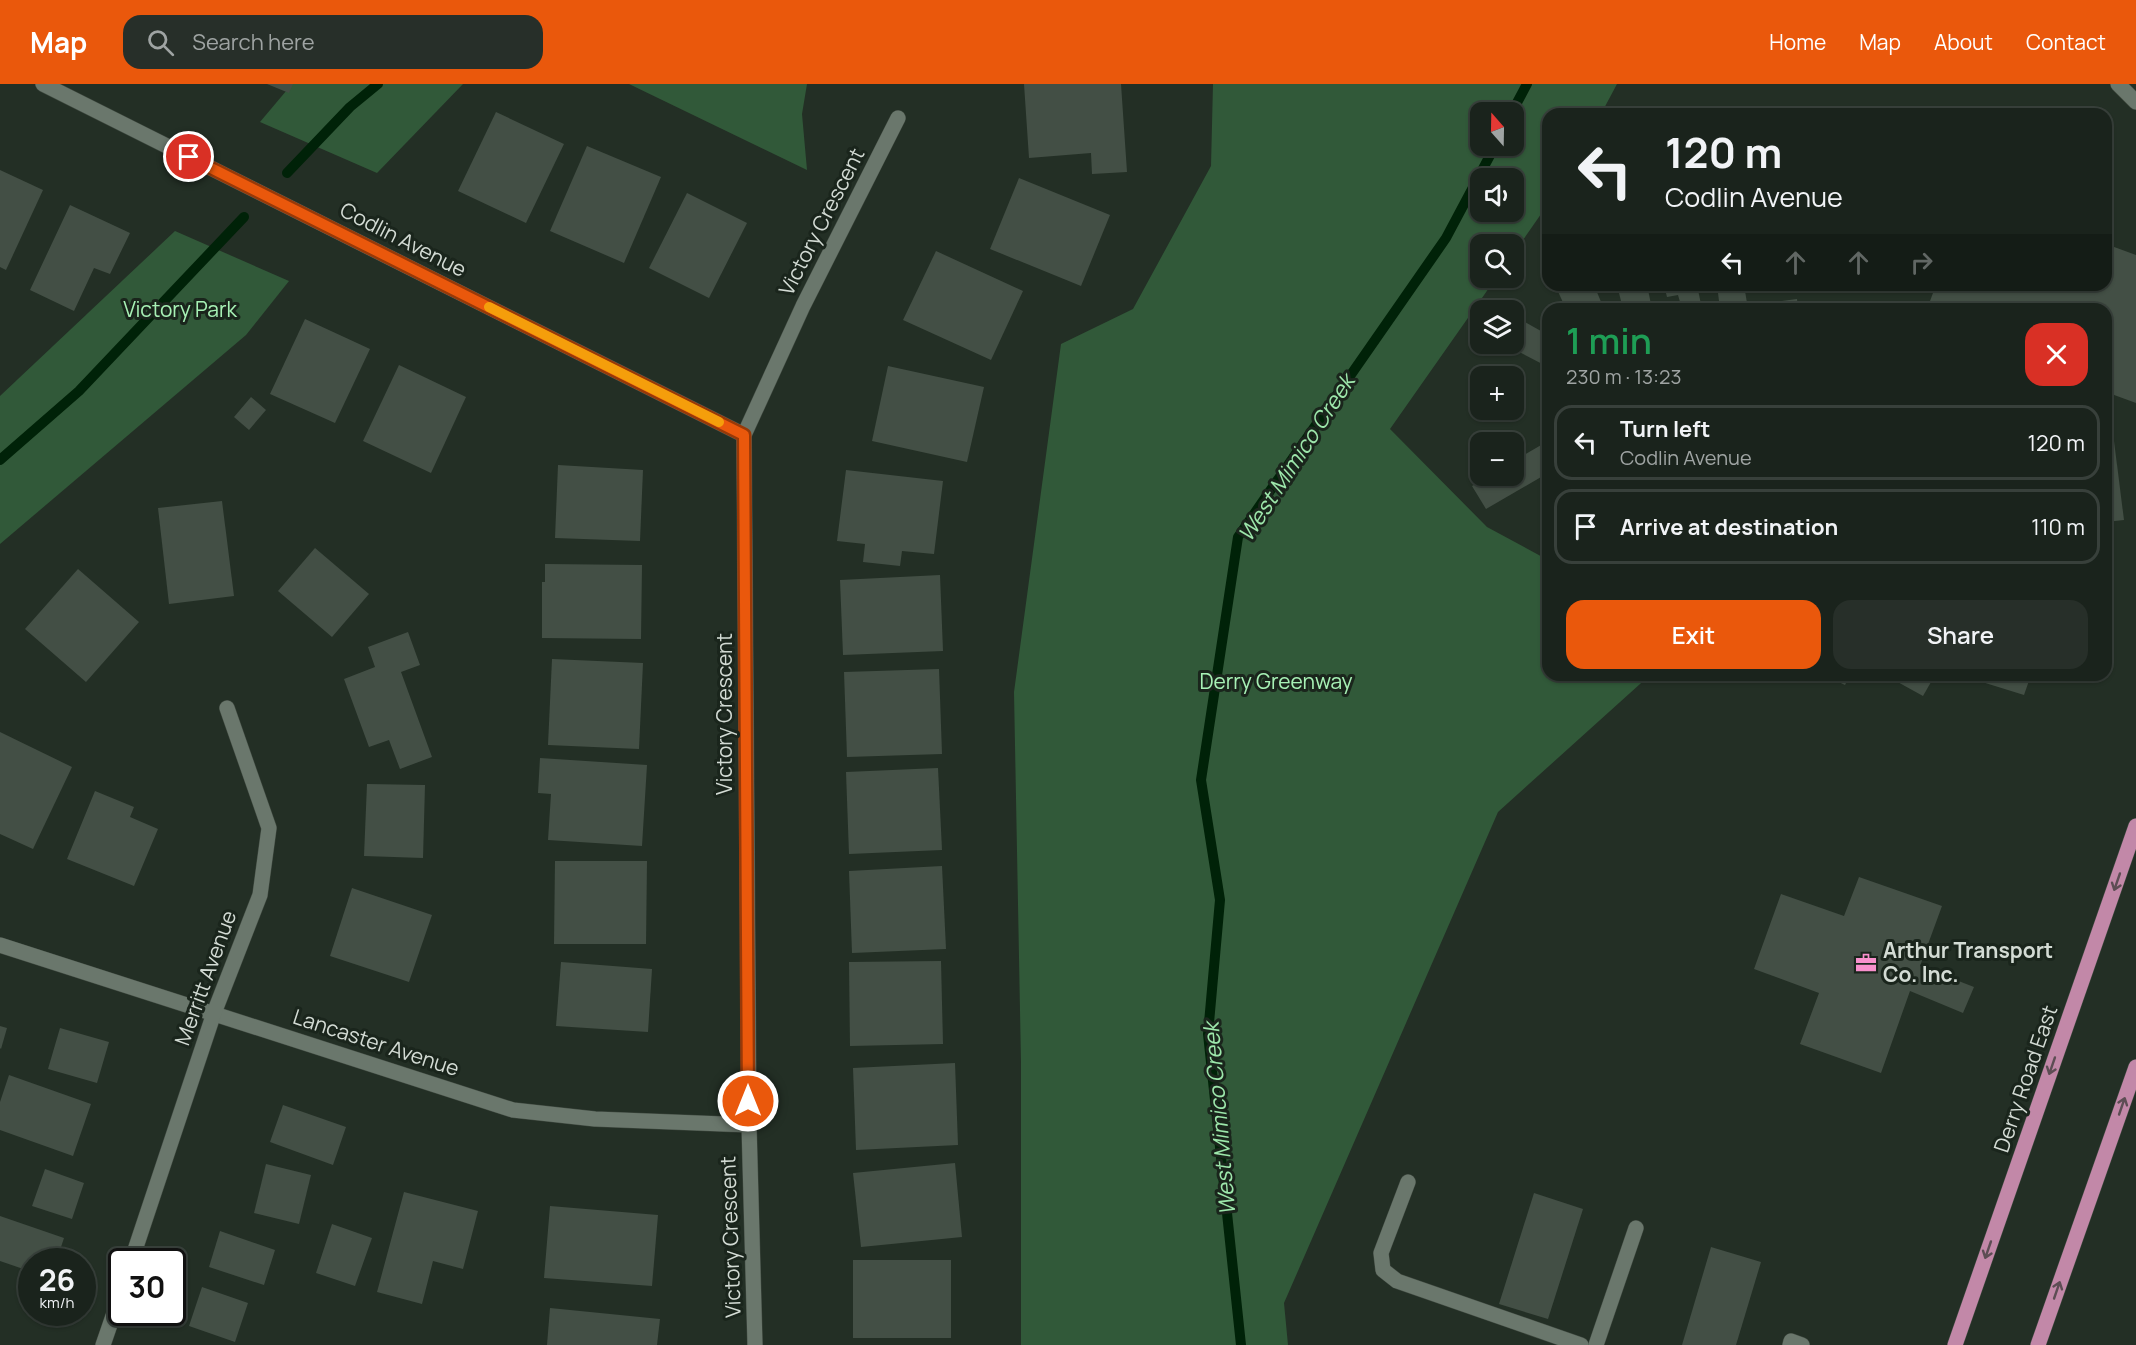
<!DOCTYPE html>
<meta charset="utf-8">
<style>
body{margin:0;font-family:Manrope,sans-serif;background:#272f29;color:#f1f3f6;height:100vh;display:flex;flex-direction:column;font-size:22px;white-space:nowrap}
*{box-sizing:border-box;margin:0}
p{font-size:20px;color:#9fa4a3}
.icon{flex:none;width:33px;height:33px;fill:none;stroke:currentColor;stroke-width:2;stroke-linecap:round;stroke-linejoin:round}
.map{position:relative;flex:1;overflow:hidden}
.sheet{position:absolute;left:1542px;top:219px;width:570px;height:378px;display:flex;flex-direction:column;background:#1a231c;border-radius:18px;box-shadow:0 2px 4px #0004,0 0 0 2px #38403b}
.sheet>*{flex:none}
.guide{position:absolute;left:1542px;top:24px;width:570px;height:183px;border-radius:18px;box-shadow:0 2px 4px #0004,0 0 0 2px #38403b;background:#1a231c;color:#f1f3f6;overflow:hidden}
.needle{width:39px;rotate:340deg}
.controls{position:absolute;left:1470px;top:18px;display:grid;gap:12px}
.controls a{display:grid;place-items:center;width:54px;height:54px;border-radius:12px;background:#1a231c;box-shadow:0 2px 4px #0004,0 0 0 2px #38403b;font-size:30px}
.speed{position:absolute;left:18px;top:1164px;display:flex;gap:12px;font-size:30px;font-weight:700;text-align:center}
.speed>*{display:grid;place-content:center;width:78px;height:78px;border-radius:50%;background:#1a231c;box-shadow:0 2px 4px #0004,0 0 0 2px #38403b;line-height:1}
.speed small{font-size:15px;font-weight:400}
.speed .limit{border:3px solid #111;border-radius:9px;background:#fff;color:#111}
.pin{position:absolute;display:grid;place-items:center;width:51px;height:51px;color:#fff;margin:-26px;border:3px solid #fff;border-radius:50%;box-shadow:0 2px 6px #0007}
.me{position:absolute;width:66px;margin:-33px;rotate:0deg;stroke-linejoin:round;filter:drop-shadow(0 0 4px #0008)}
.turn{display:flex;align-items:center;gap:21px;height:126px;padding:0 24px;font-size:27px}
.turn .icon{width:78px;height:78px;stroke-width:2.5}
.turn b{display:block;font-size:42px;line-height:51px}
.lanes{display:flex;align-items:center;height:57px;padding:0 24px;background:#0003;justify-content:center;gap:30px;direction:ltr}
.lanes .off{opacity:.35}
.round{display:grid;place-items:center;flex:none;width:63px;height:63px;border-radius:18px;background:#272f29}
.head{display:flex;align-items:center;justify-content:space-between;height:102px;padding:0 24px}
h1{font-size:36px;font-weight:600;line-height:45px;color:#1e9e55}
.action{display:flex;gap:12px;margin-top:auto;padding:12px 24px}
.action a{flex:1;height:69px;border-radius:18px;background:#ea580c;color:#fff;font-size:24px;font-weight:600;line-height:69px;text-align:center}
.action a+a{background:#272f29;color:#f1f3f6}
ul{padding:0;list-style:none}
li{display:flex;align-items:center;gap:18px;height:75px;margin:0 12px 9px;padding:0 12px;border:3px solid #38403b;border-radius:18px}
li div{flex:1}
li b{display:block;font-size:22px}
li em{font-style:normal}
header{display:flex;align-items:center;gap:36px;box-sizing:border-box;height:84px;padding:0 30px;background:#ea580c;color:#fff}
header strong{font-size:28px}
nav{display:flex;gap:33px;margin-inline-start:auto;font-size:21px}
.search{width:420px;height:54px;background:#272f29;display:flex;align-items:center;gap:15px;box-sizing:border-box;padding:0 21px;border-radius:18px;color:#9fa4a3;font-size:22px}
.map>svg:first-child{display:block}
.green{fill:#315939;fill-rule:evenodd}
.lines{fill:none;stroke-linecap:round;stroke-linejoin:round}
.stream{stroke:#002208;stroke-width:10}
.building{fill:#434f45}
.minor-casing{stroke:#404a41;stroke-width:16}
.major-casing{stroke:#404a41;stroke-width:16}
.minor{stroke:#6a776c;stroke-width:15}
.major{stroke:#c288a8;stroke-width:15}
.oneway{stroke:#5d4d54}
.route-casing{stroke:#983908;stroke-width:15}
.route{stroke:#ea580c;stroke-width:10}
.slow{stroke:#f59e0b;stroke-width:10}
.labels{text-anchor:middle;stroke-width:6;stroke-linejoin:round;paint-order:stroke}
.street-label{font-size:21px;fill:#d3dbd4;stroke:#1a251c}
.park-label{font-size:21px;fill:#a7f1b5;stroke:#1a251c}
.poi-label{font-size:21px;font-weight:bold;fill:#d3dbd4;stroke:#1a251c;text-anchor:start}
.water-label{font-size:22px;font-style:italic;fill:#9de7ab;stroke:#1a251c}
</style>
<header>
<strong>Map</strong>
<div class="search"><svg class="icon" aria-label="search" viewBox="0 0 24 24"><circle cx="10" cy="10" r="6"/><path d="M15 15l6 6"/></svg>Search here</div>
<nav><a>Home</a><a>Map</a><a>About</a><a>Contact</a></nav>
</header>
<div class="map">
<svg width="2136" height="1261" viewBox="0 0 2136 1261">
<rect width="100%" height="100%" fill="#232f25"/>
<g class="green">
<path d="M292,0h171l-86,89 -117,-51z"/>
<path d="M629,0h178l-5,30 5,56z"/>
<path d="M1213,0h404l-16,30h-53v90l-34,49v-9h-34v34h16l-106,151 97,98 61,33v115h102l-152,137 -214,491 4,42h-267v-282l-7,-371 47,-348 72,-35 78,-143zM1480,28h34v34h-34zM1480,94h34v34h-34z"/>
<path d="M175,147l114,50 -43,54 -246,209v-148z"/>
</g>
<g class="lines">
<g class="stream">
<path d="M1512,28l15,-28"/>
<path d="M287,89l63,-66 28,-23"/>
<path d="M0,376l79,-69 165,-174"/>
<path d="M1241,1261l-33,-311 12,-134 -19,-120 37,-243 208,-299 49,-92"/>
</g>
</g>
<g class="building">
<path d="M267,0h26l-4,9z"/>
<path d="M1024,0h97l6,88 -35,2 -1,-21 -62,5z"/>
<path d="M496,28l68,32 -38,79 -68,-32z"/>
<path d="M587,62l74,31 -37,86 -74,-32z"/>
<path d="M2106,85l7,2 -7,18z"/>
<path d="M0,86l43,20 -37,80 -6,-3z"/>
<path d="M1019,94l91,37 -29,71 -91,-37z"/>
<path d="M687,109l60,30 -38,75 -60,-30z"/>
<path d="M70,121l60,28 -20,41 -16,-6 -20,43 -44,-21z"/>
<path d="M2106,160l30,11v148l-30,-11v-83h-153l-23,-8 6,-16h170z"/>
<path d="M936,167l87,40 -32,69 -88,-40z"/>
<path d="M1548,168v17l-6,-14z"/>
<path d="M1555,201h39l10,24h-38z"/>
<path d="M1617,201h30l5,24h-29z"/>
<path d="M1664,201h33l5,24h-20l-4,-14 -11,2z"/>
<path d="M1717,201h27l4,24h-28z"/>
<path d="M1797,215l1,10h-32l-1,-6z"/>
<path d="M1490,219l13,7h-17z"/>
<path d="M1514,232l34,19v32l-44,-23h10z"/>
<path d="M305,235l65,30 -35,74 -65,-29z"/>
<path d="M399,281l67,32 -35,76 -68,-32z"/>
<path d="M888,282l96,21 -17,75 -95,-21z"/>
<path d="M251,313l15,13 -17,20 -15,-13z"/>
<path d="M1548,357v32l-62,36 -14,-23 17,-10h25v-15z"/>
<path d="M2114,357l10,79 -18,2v-80z"/>
<path d="M558,381l85,5 -3,71 -85,-3z"/>
<path d="M846,386l97,11 -9,73 -32,-3 -2,15 -37,-4 2,-18 -28,-3z"/>
<path d="M222,417l12,95 -65,8 -11,-96z"/>
<path d="M315,464l54,46 -37,43 -54,-46z"/>
<path d="M545,480l97,1 -1,74 -99,-1v-56h3z"/>
<path d="M78,485l61,53 -53,60 -61,-53z"/>
<path d="M940,491l3,76 -100,4 -3,-75z"/>
<path d="M408,548l12,33 -19,7 31,85 -32,12 -11,-29 -20,7 -25,-68 31,-12 -7,-20z"/>
<path d="M552,575l91,4 -4,86 -91,-4z"/>
<path d="M939,585l3,85 -95,3 -3,-85z"/>
<path d="M1824,591h26l-5,10z"/>
<path d="M1885,591h50l-12,21z"/>
<path d="M1967,591h64l-7,20 -58,-18z"/>
<path d="M0,648l72,35 -39,82 -33,-15z"/>
<path d="M540,674l107,7 -5,81 -94,-6 3,-46 -13,-1z"/>
<path d="M938,684l4,82 -93,4 -3,-82z"/>
<path d="M367,700l58,1 -2,73 -59,-2z"/>
<path d="M95,707l39,16 -4,10 28,12 -24,57 -67,-27z"/>
<path d="M555,777h92l-1,83h-92z"/>
<path d="M942,782l4,83 -94,4 -3,-82z"/>
<path d="M1859,793l83,29 -22,60 54,21 -11,26 -53,-22 -29,82 -81,-29 19,-51 -65,-24 27,-75 63,22z"/>
<path d="M352,804l80,27 -23,67 -79,-26z"/>
<path d="M941,877l2,83 -93,2 -1,-84z"/>
<path d="M561,878l91,7 -4,63 -92,-6z"/>
<path d="M0,942l7,2 -6,21 -1,-1z"/>
<path d="M60,944l49,14 -12,41 -49,-14z"/>
<path d="M955,979l3,82 -102,5 -3,-82z"/>
<path d="M9,991l82,29 -18,52 -73,-26v-28z"/>
<path d="M283,1021l63,22 -13,38 -63,-23z"/>
<path d="M955,1079l7,74 -101,10 -8,-74z"/>
<path d="M266,1080l45,11 -12,49 -45,-11z"/>
<path d="M45,1085l39,14 -12,36 -40,-13z"/>
<path d="M404,1108l74,19 -15,58 -30,-8 -11,43 -45,-12z"/>
<path d="M1534,1109l49,16 -35,110 -49,-15z"/>
<path d="M550,1122l108,9 -6,71 -108,-8z"/>
<path d="M0,1132l64,22 -8,24h-24v10l-32,-11z"/>
<path d="M332,1140l40,14 -17,48 -39,-13z"/>
<path d="M220,1147l55,19 -11,35 -55,-18z"/>
<path d="M1711,1163l50,15 -25,83h-54z"/>
<rect x="853" y="1176" width="98" height="78"/>
<path d="M202,1203l46,16 -13,39 -46,-16z"/>
<path d="M550,1224l110,11 -3,26h-110z"/>
</g>
<g class="lines">
<defs>
<g id="minor">
<path d="M43,0l701,351"/>
<path d="M2118,0l18,18"/>
<path d="M0,861l513,165 82,9 154,6"/>
<path d="M1408,1098l-27,71 2,17 14,11 184,64"/>
<path d="M131,1178l83,-249 46,-118 9,-67 -42,-120"/>
<path d="M103,1261l19,-55"/>
<path d="M755,1261l-6,-220 -5,-690 59,-129 95,-188"/>
<path d="M1596,1261l40,-117"/>
<path d="M1790,1261l1,-4 11,4"/>
</g>
<g id="major">
<path d="M1955,1261l181,-519"/>
<path d="M2038,1261l98,-278"/>
</g>
</defs>
<use href="#minor" class="minor-casing"/>
<use href="#major" class="major-casing"/>
<use href="#minor" class="minor"/>
<use href="#major" class="major"/>
</g>
<defs><path id="oneway-shaft" d="M-6 0H5M1.5-3L5.5 0L1.5 3" fill="none" stroke-width="1.6" stroke-linecap="round" stroke-linejoin="round" transform="scale(1.5)"/></defs>
<g class="oneway">
<use href="#oneway-shaft" transform="translate(2117 798) rotate(109)"/>
<use href="#oneway-shaft" transform="translate(2052 982) rotate(109)"/>
<use href="#oneway-shaft" transform="translate(2122 1022) rotate(-71)"/>
<use href="#oneway-shaft" transform="translate(1988 1166) rotate(109)"/>
<use href="#oneway-shaft" transform="translate(2057 1206) rotate(-71)"/>
</g>
<g class="lines">
<defs>
<path id="route" d="M189,73l555,278 4,666"/>
</defs>
<use href="#route" class="route-casing"/>
<use href="#route" class="route"/>
<path class="slow" d="M489,223l230,115"/>
</g>
<defs>
<symbol id="office-bare" viewBox="-9 -9 18 18"><path d="M-6-3h4V-5.5h4V-3h4V5H-6ZM-1-4.5V-3h2v-1.5ZM-6 0V1H6V0Z" fill="#f890cc" stroke="#1a251c" stroke-width="2.5" paint-order="stroke"/></symbol>
</defs>
<g fill-rule="evenodd">
<use href="#office-bare" x="1851" y="864" width="30" height="30"/>
</g>
<g class="labels">
<g class="street-label">
<text transform="translate(822 138) rotate(-63)" y="7">Victory Crescent</text>
<text transform="translate(403 156) rotate(27)" y="7">Codlin Avenue</text>
<text transform="translate(725 630) rotate(-90)" y="7">Victory Crescent</text>
<text transform="translate(206 894) rotate(-70)" y="7">Merritt Avenue</text>
<text transform="translate(376 959) rotate(18)" y="7">Lancaster Avenue</text>
<text transform="translate(2026 995) rotate(-71)" y="7">Derry Road East</text>
<text transform="translate(731 1153) rotate(-92)" y="7">Victory Crescent</text>
</g>
<g class="park-label">
<text x="180" y="233">Victory Park</text>
<text x="1276" y="605">Derry Greenway</text>
</g>
<g class="poi-label">
<text x="1883" y="874">Arthur Transport<tspan x="1883" dy="24">Co. Inc.</tspan></text>
</g>
<g class="water-label">
<text transform="translate(1296 374) rotate(-57)" y="8">West Mimico Creek</text>
<text transform="translate(1219 1035) rotate(-95)" y="8">West Mimico Creek</text>
</g>
</g>
</svg>
<div class="controls">
<a><svg class="needle" viewBox="-14 -14 28 28"><path d="M0-13l5 13h-10z" fill="#e53935"/><path d="M0 13l5-13h-10z" fill="#9fa4a3"/></svg></a>
<a><svg class="icon" aria-label="sound" viewBox="0 0 24 24"><path d="M4 9h4l5-4v14l-5-4H4zM17 9q2 3 0 6"/></svg></a>
<a><svg class="icon" aria-label="search" viewBox="0 0 24 24"><circle cx="10" cy="10" r="6"/><path d="M15 15l6 6"/></svg></a>
<a><svg class="icon" aria-label="layers" viewBox="0 0 24 24"><path d="M12 4l9 5-9 5-9-5zM3 14l9 5 9-5"/></svg></a>
<a>+</a>
<a>−</a>
</div>
<div class="speed"><div>26<small>km/h</small></div><div class="limit">30</div></div>
<div class="pin" style="left:189px;top:73px;background:#d93025"><svg class="icon" aria-label="arrive" viewBox="0 0 24 24"><path d="M6 21V4h12l-3 4 3 4H6"/></svg></div>
<svg class="me" style="left:748px;top:1017px" viewBox="-20 -20 40 40"><circle r="17" fill="#ea580c" stroke="#fff" stroke-width="3"/><path d="M0-11L8 9 0 5-8 9z" fill="#fff"/></svg>
<div class="guide">
<div class="turn"><svg class="icon" aria-label="left" viewBox="0 0 24 24"><path d="M17 20v-9H6M10 6l-5 5 5 5"/></svg><div><b>120 m</b>Codlin Avenue</div></div>
<div class="lanes"><svg class="icon" aria-label="left" viewBox="0 0 24 24"><path d="M17 20v-9H6M10 6l-5 5 5 5"/></svg><svg class="icon off" aria-label="ahead" viewBox="0 0 24 24"><path d="M12 20V5M6 11l6-6 6 6"/></svg><svg class="icon off" aria-label="ahead" viewBox="0 0 24 24"><path d="M12 20V5M6 11l6-6 6 6"/></svg><svg class="icon off" aria-label="right" viewBox="0 0 24 24"><path d="M7 20v-9h11M14 6l5 5-5 5"/></svg></div>
</div>
<section class="sheet">
<div class="head"><div><h1>1 min</h1><p>230 m · 13:23</p></div><a class="round" style="background:#d93025;color:#fff"><svg class="icon" aria-label="close" viewBox="0 0 24 24"><path d="M6 6l12 12M18 6L6 18"/></svg></a></div>
<ul>
<li><svg class="icon" aria-label="left" viewBox="0 0 24 24"><path d="M17 20v-9H6M10 6l-5 5 5 5"/></svg><div><b>Turn left</b><p>Codlin Avenue</p></div><em>120 m</em></li>
<li><svg class="icon" aria-label="arrive" viewBox="0 0 24 24"><path d="M6 21V4h12l-3 4 3 4H6"/></svg><div><b>Arrive at destination</b></div><em>110 m</em></li>
</ul>
<div class="action"><a>Exit</a><a>Share</a></div>
</section>
</div>
